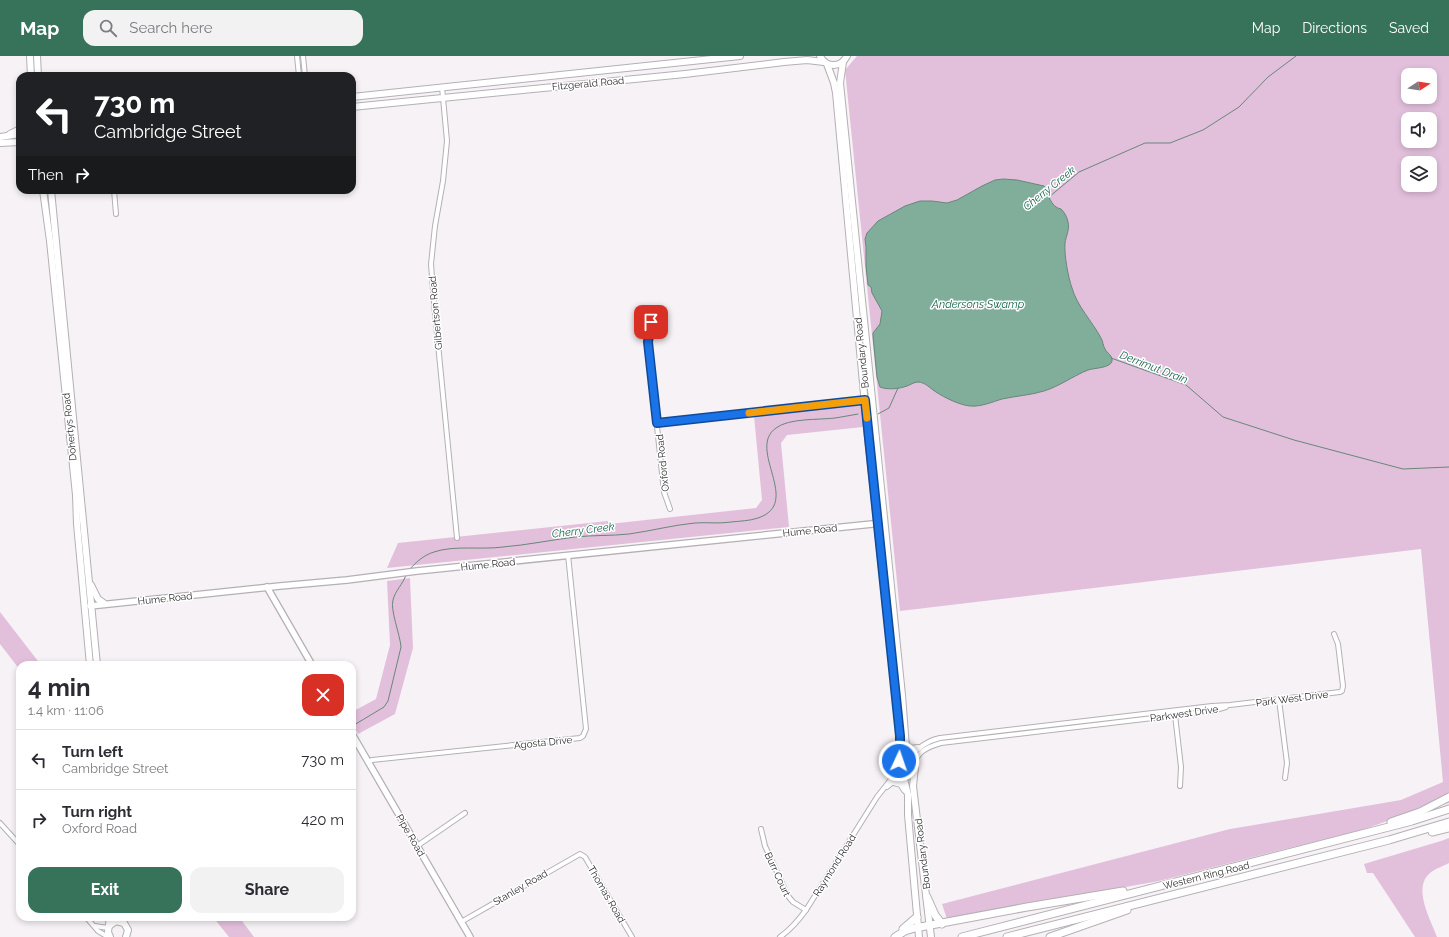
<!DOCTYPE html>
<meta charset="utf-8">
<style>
body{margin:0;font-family:Raleway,sans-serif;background:#f2f2f3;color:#2b2b33;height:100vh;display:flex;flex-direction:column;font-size:15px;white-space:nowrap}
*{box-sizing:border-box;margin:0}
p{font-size:13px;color:#7c7c81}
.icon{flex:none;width:22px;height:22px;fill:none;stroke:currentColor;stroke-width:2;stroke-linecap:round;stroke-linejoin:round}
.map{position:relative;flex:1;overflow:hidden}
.panel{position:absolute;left:16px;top:605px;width:340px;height:260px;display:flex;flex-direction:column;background:#fff;border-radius:12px;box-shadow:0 2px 6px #0003}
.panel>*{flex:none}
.hud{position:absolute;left:16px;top:16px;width:340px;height:122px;border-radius:12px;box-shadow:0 2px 6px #0003;background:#202124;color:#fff;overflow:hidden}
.needle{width:26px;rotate:78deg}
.fabs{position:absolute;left:1401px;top:12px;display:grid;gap:8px}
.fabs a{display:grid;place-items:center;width:36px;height:36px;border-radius:8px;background:#fff;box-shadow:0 2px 6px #0003;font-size:20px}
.pin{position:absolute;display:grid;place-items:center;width:34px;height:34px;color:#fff;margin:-17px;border-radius:8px;box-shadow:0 2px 6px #0006}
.me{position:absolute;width:44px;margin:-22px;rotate:3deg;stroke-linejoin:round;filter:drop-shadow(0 0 3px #0008)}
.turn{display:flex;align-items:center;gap:14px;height:84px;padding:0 12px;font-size:18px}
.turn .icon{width:52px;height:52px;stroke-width:2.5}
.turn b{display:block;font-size:28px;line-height:34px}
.then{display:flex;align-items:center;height:38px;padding:0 12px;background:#0003;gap:8px;font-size:15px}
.round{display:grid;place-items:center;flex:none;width:42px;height:42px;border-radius:12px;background:#f2f2f3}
.overview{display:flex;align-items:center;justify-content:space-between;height:68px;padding:0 12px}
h1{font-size:24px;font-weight:700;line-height:30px}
.cta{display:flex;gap:8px;margin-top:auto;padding:8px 12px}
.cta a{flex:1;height:46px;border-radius:12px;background:#37725b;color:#fff;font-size:16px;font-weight:700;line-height:46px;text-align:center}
.cta a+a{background:#f2f2f3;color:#2b2b33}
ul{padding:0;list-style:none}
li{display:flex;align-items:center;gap:12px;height:60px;padding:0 12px;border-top:1px solid #e1e1e2}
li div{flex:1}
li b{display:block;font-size:15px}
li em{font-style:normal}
header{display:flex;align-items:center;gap:24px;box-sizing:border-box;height:56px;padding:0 20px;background:#37725b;color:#fff}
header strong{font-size:19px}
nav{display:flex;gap:22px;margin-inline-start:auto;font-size:14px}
.search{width:280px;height:36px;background:#f2f2f3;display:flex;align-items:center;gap:10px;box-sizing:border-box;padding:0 14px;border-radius:12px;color:#7c7c81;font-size:15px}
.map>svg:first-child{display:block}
.green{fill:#e2c0dc;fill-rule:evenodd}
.water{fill:#81ae9a;stroke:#688779}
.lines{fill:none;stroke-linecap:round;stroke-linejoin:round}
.stream{stroke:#688779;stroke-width:1}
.street-casing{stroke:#b4b0b4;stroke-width:6}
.secondary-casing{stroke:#b4b0b4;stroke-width:8}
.primary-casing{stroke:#b4b0b4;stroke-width:8}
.highway-casing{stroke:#b4b0b4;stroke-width:9}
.street{stroke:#fff;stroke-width:4}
.secondary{stroke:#fff;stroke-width:5.5}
.primary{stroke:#fff;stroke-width:6}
.highway{stroke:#fff;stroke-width:7}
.route-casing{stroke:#114b97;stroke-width:10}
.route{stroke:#1a73e8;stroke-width:7}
.slow{stroke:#f59e0b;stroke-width:7}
.labels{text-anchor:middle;stroke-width:3;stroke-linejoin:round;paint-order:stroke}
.street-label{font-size:10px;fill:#2d2b2d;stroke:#fff}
.water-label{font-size:11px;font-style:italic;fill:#15654b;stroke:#fff}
</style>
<header>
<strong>Map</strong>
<div class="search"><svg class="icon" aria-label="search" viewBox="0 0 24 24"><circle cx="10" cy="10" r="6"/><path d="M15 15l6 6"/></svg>Search here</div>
<nav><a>Map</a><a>Directions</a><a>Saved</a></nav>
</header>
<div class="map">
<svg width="1449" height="881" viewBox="0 0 1449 881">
<rect width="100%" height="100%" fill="#f7f2f6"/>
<g class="green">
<path d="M857,0h592v747l-6,2 -7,-5 -40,18 -40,14 -71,17 -126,32 -212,38 -5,-15 288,-75 171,-29 42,-18 -22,-233 -521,62 -55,-541zM1408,19h22v22h-22zM1408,63h22v22h-22zM1408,107h22v22h-22z"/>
<path d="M858,349l3,2 2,20 -76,8 -6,8 8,84 -402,41 11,-25 210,-22 1,3 147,-16 6,-8 -8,-84z"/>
<path d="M410,522l3,70 -18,66 -37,20 -6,-10v-12l24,-13 14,-54 -3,-64z"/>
<path d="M0,556l41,53h-21v5l-20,-26z"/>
<path d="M1449,782v25c-6,3 -14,6 -19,10 -18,15 1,47 7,64h-22l-42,-64h-6l-3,-9 77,-23z"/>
<path d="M213,861h35l-6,4 12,16h-25z"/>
</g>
<path class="water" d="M1003,123l14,1 27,6c5,8 6,21 17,23 4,4 6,8 7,13 2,7 -2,14 -3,21 -1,11 3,34 7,45 5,18 20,33 29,50 2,3 2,8 4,11 2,4 8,7 7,12 -1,7 -18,7 -24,9 -15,6 -28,16 -44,21 -13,4 -28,5 -42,8 -10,3 -21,8 -32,7 -10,-1 -25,-8 -34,-14 -5,-3 -11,-10 -18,-10 -4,0 -8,3 -11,4 -8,3 -20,4 -27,1l-3,-10 -4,-41v-3l7,-9 2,-13 -10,-18 -1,-6 -3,-2 -2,-19v-19l-1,-8 2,-6 11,-12 27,-15 15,-5h12l15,2 10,-3 25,-14 13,-6z"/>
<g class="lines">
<g class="stream">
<path d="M1049,141l30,-25 66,-29h25l33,-13 36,-23 29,-30 28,-21"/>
<path d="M1111,302l75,27 37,32 71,23 109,29 46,-2"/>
<path d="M878,358l11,-6 9,-20"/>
<path d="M410,513c6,-7 14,-14 24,-17 20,-7 47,-2 69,-5 24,-2 48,-7 72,-10 18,-2 36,-1 54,-3 22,-3 44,-9 66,-11 12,-1 24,1 36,-1 9,-1 18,-1 27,-4 45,-15 -12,-69 18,-90 13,-10 42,-8 59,-10 8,-1 16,-3 23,-4"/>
<path d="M354,669l30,-18 4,-6 13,-54c-1,-13 -11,-37 -8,-47 2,-9 10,-16 13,-25"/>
</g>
<defs>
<g id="street">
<path d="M297,0l2,20"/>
<path d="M303,0l2,20"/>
<path d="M442,31l5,54 -4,40 -8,45 -4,38 3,39 23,235"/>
<path d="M114,134l2,24"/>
<path d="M651,266l-3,20 16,150 6,17"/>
<path d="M657,367l208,-22"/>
<path d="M1279,644l8,63 -2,15"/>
<path d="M1175,659l6,52 -1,19"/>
<path d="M909,703c8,-11 18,-18 31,-21l272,-32 18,-1 110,-13 2,-1 1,-5 -5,-42 -4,-10"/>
<path d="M368,706l4,-2 208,-22 3,-2 3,-7 -18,-174"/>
<path d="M915,709c0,-13 15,-19 26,-22l271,-32 14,-4"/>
<path d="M887,731l15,-12"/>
<path d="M0,767l20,22"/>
<path d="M761,773l4,17 23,50 5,6 13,8"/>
<path d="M417,790l48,-33"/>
<path d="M86,861l12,14 10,6"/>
<path d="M461,866l119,-68 5,3 47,80"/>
<path d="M95,870l13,2"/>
<path d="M780,881c10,-7 18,-16 26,-27l71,-113 15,-19 5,-8"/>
</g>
<g id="secondary">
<path d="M267,531l45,78"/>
<path d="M90,550l190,-20 67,-6 70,-9 465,-48"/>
<path d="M352,678l118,203"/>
</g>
<g id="primary">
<path d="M30,0l1,20"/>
<path d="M37,0l1,20"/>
<path d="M820,0c6,12 21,12 27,0"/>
<path d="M843,6l-3,21 62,612 4,52 2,11"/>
<path d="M827,8l7,19 2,10 32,344 32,299c0,6 1,11 0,17 -1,9 -9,23 8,23l6,-5"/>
<path d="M352,41l388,-41"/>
<path d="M352,51l333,-33 99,-12 23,-2 17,2"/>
<path d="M10,78l10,-5"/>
<path d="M0,81l20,-3"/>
<path d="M0,87l20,-1"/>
<path d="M43,134l7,51 26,254 1,29 13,141"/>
<path d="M51,134l46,475"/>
<path d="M91,529l7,14 7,5"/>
<path d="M905,688l6,5 7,-1"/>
<path d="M906,702l5,2 4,7 -2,19 18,151"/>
<path d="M903,719l5,20v20l11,122"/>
<path d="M894,726l7,2 4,6"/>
<path d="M109,870l7,-5 8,2 4,7 -2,7"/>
<path d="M110,881l-2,-5 2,-15"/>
</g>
<g id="highway">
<path d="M1391,766l29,-10 29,-15"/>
<path d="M1432,776l17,-4"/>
<path d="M927,841l8,18 7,9"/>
<path d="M903,873l14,-12"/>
<path d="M895,881l10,-6 10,-3 112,-21 96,-16"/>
<path d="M962,881l450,-116 37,-12"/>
<path d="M1007,881l382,-97 60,-18"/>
<path d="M1050,881l77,-27"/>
</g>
</defs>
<use href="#street" class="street-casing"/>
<use href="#secondary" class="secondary-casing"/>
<use href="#primary" class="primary-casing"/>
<use href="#highway" class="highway-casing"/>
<use href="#street" class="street"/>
<use href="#secondary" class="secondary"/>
<use href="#primary" class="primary"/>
<use href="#highway" class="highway"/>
</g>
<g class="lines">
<defs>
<path id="route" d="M651,266l-3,20 9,81 208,-23 35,336v14l-1,11"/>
</defs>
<use href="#route" class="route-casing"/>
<use href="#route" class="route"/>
<path class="slow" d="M749,357l116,-13 2,18"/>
</g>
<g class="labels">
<g class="street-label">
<text transform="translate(588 27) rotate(-5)" y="4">Fitzgerald Road</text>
<text transform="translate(435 257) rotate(-95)" y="4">Gilbertson Road</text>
<text transform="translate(861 297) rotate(-96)" y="4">Boundary Road</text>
<text transform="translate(69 371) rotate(-96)" y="4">Dohertys Road</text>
<text transform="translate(662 407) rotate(-96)" y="4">Oxford Road</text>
<text transform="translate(810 474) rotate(-6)" y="4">Hume Road</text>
<text transform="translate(488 508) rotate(-6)" y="4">Hume Road</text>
<text transform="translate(165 542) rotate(-6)" y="4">Hume Road</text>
<text transform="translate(1292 642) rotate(-7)" y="4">Park West Drive</text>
<text transform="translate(1184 657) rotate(-8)" y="4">Parkwest Drive</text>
<text transform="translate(543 686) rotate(-6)" y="4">Agosta Drive</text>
<text transform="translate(411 779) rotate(60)" y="4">Pipe Road</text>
<text transform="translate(922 798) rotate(-97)" y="4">Boundary Road</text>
<text transform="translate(834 809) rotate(-58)" y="4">Raymond Road</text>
<text transform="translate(778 818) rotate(65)" y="4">Burr Court</text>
<text transform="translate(1206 819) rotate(-14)" y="4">Western Ring Road</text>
<text transform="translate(520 831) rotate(-30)" y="4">Stanley Road</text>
<text transform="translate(607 838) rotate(60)" y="4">Thomas Road</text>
</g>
<g class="water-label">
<text transform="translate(1049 132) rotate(-39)" y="4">Cherry Creek</text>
<text x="978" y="252">Andersons Swamp</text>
<text transform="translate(1154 311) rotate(21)" y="4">Derrimut Drain</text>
<text transform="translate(583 474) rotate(-7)" y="4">Cherry Creek</text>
</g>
</g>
</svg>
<div class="fabs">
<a><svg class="needle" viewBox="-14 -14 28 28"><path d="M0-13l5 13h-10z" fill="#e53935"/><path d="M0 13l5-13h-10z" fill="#7c7c81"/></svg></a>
<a><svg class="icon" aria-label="sound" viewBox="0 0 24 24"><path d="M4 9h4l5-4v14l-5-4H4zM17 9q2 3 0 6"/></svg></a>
<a><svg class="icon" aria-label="layers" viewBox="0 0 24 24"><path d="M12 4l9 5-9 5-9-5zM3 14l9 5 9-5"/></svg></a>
</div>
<div class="pin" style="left:651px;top:266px;background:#d93025"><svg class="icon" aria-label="arrive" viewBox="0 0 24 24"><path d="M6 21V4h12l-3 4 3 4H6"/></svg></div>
<svg class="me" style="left:899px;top:705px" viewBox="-20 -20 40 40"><circle r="17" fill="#1a73e8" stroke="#fff" stroke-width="3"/><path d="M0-11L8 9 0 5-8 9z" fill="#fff"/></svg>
<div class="hud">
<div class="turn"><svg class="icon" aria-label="left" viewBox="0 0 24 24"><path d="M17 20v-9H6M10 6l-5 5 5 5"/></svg><div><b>730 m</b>Cambridge Street</div></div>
<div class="then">Then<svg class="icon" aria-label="right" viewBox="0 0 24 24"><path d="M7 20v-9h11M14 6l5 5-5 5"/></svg></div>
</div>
<section class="panel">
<div class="overview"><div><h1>4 min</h1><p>1.4 km · 11:06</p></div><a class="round" style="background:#d93025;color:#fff"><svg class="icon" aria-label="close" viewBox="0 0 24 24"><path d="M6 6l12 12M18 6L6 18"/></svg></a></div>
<ul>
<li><svg class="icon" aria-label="left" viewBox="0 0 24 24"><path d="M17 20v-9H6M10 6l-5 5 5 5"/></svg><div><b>Turn left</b><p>Cambridge Street</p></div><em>730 m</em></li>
<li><svg class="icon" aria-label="right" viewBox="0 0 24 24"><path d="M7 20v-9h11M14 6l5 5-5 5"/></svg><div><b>Turn right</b><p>Oxford Road</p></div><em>420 m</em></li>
</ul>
<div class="cta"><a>Exit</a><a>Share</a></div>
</section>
</div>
